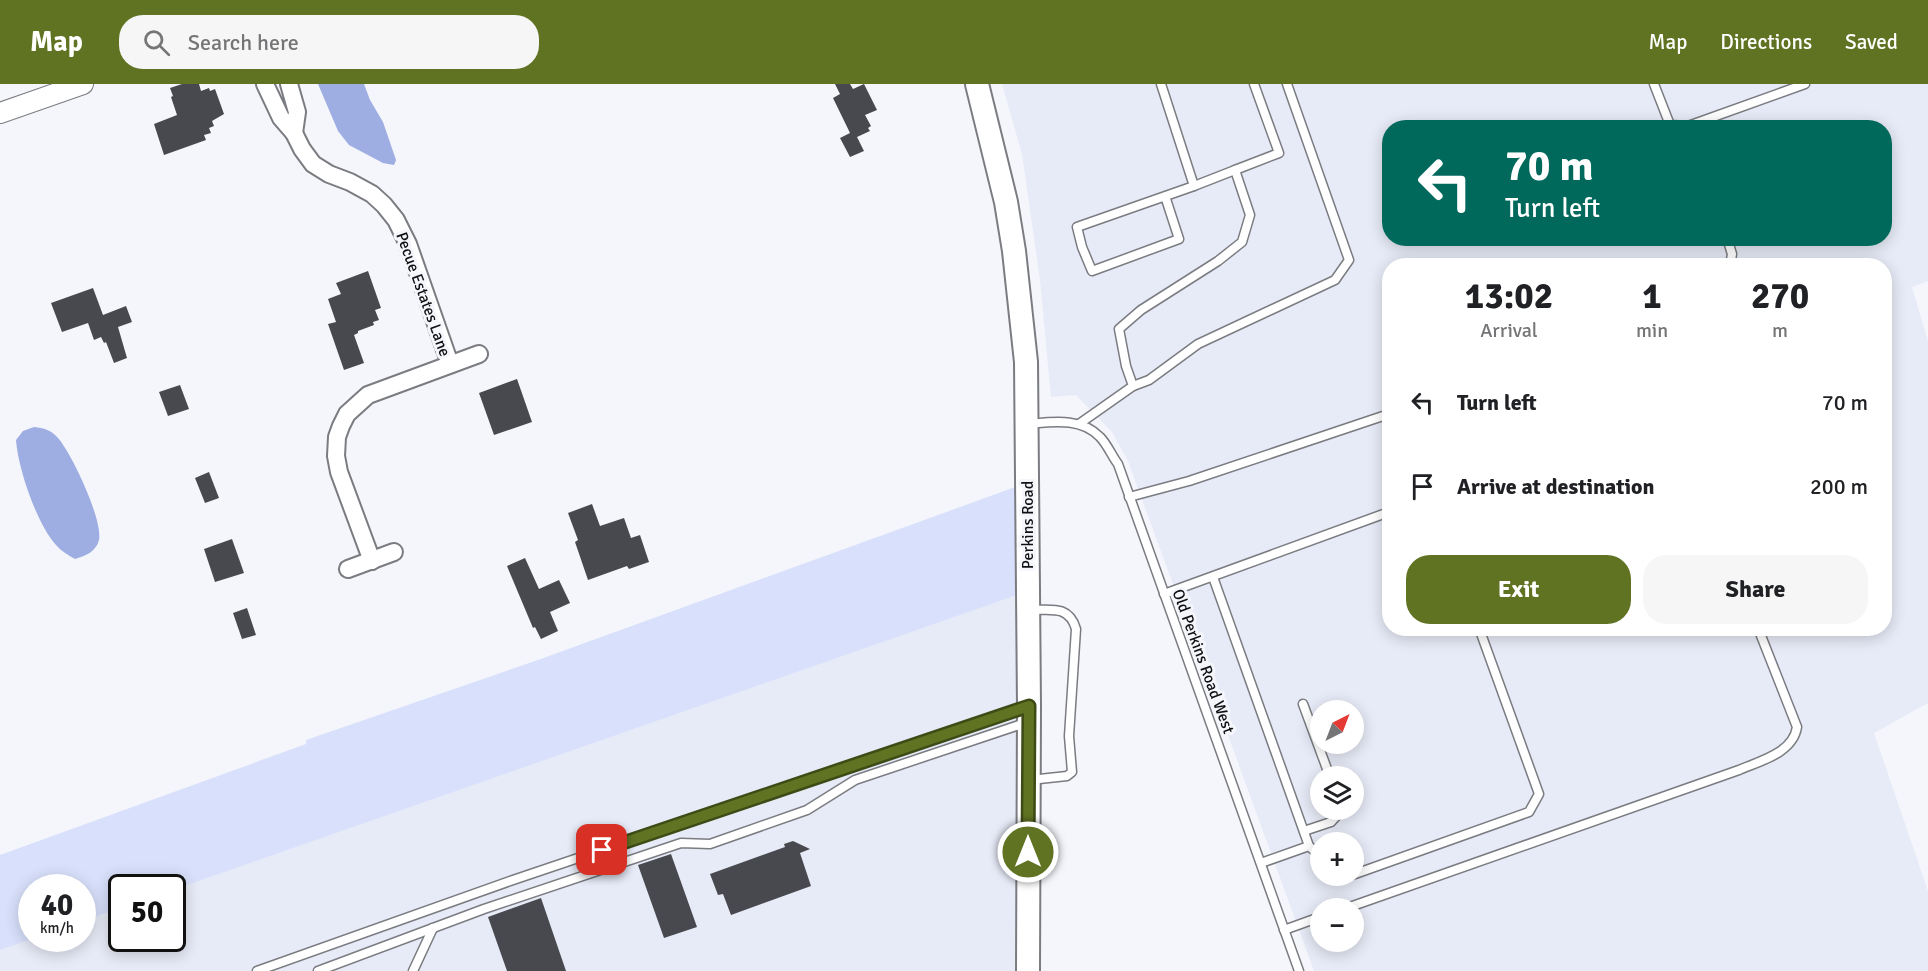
<!DOCTYPE html>
<meta charset="utf-8">
<style>
body{margin:0;font-family:Signika,sans-serif;background:#f6f6f6;color:#202124;height:100vh;display:flex;flex-direction:column;font-size:22px;white-space:nowrap}
*{box-sizing:border-box;margin:0}
p{font-size:20px;color:#757577}
.icon{flex:none;width:33px;height:33px;fill:none;stroke:currentColor;stroke-width:2;stroke-linecap:round;stroke-linejoin:round}
.map{position:relative;flex:1;overflow:hidden}
.side{position:absolute;left:1382px;top:174px;width:510px;height:378px;display:flex;flex-direction:column;background:#fff;border-radius:24px;box-shadow:0 3px 15px #0003}
.side>*{flex:none}
.hud{position:absolute;left:1382px;top:36px;width:510px;height:126px;border-radius:24px;box-shadow:0 3px 15px #0003;background:#00695c;color:#fff;overflow:hidden}
.needle{width:39px;rotate:42deg}
.buttons{position:absolute;left:1310px;top:616px;display:grid;gap:12px}
.buttons a{display:grid;place-items:center;width:54px;height:54px;border-radius:50%;background:#fff;box-shadow:0 3px 15px #0003;font-size:30px}
.speed{position:absolute;left:18px;top:790px;display:flex;gap:12px;font-size:30px;font-weight:700;text-align:center}
.speed>*{display:grid;place-content:center;width:78px;height:78px;border-radius:50%;background:#fff;box-shadow:0 3px 15px #0003;line-height:1}
.speed small{font-size:15px;font-weight:400}
.speed .limit{border:3px solid #111;border-radius:9px;background:#fff;color:#111}
.pin{position:absolute;display:grid;place-items:center;width:51px;height:51px;color:#fff;margin:-26px;border-radius:12px;box-shadow:0 3px 9px #0006}
.me{position:absolute;width:66px;margin:-33px;rotate:0deg;stroke-linejoin:round;filter:drop-shadow(0 0 4px #0008)}
.turn{display:flex;align-items:center;gap:21px;height:126px;padding:0 24px;font-size:27px}
.turn .icon{width:78px;height:78px;stroke-width:2.5}
.turn b{display:block;font-size:42px;line-height:51px}
.eta{display:flex;justify-content:space-evenly;align-items:center;height:102px;text-align:center}
.eta b{font-size:36px;font-weight:800;line-height:42px}
.action{display:flex;gap:12px;margin-top:auto;padding:12px 24px}
.action a{flex:1;height:69px;border-radius:24px;background:#607322;color:#fff;font-size:24px;font-weight:800;line-height:69px;text-align:center}
.action a+a{background:#f6f6f6;color:#202124}
ul{padding:0;list-style:none}
li{display:flex;align-items:center;gap:18px;height:84px;padding:0 24px}
li div{flex:1}
li b{display:block;font-size:22px}
li em{font-style:normal}
header{display:flex;align-items:center;gap:36px;box-sizing:border-box;height:84px;padding:0 30px;background:#607322;color:#fff}
header strong{font-size:28px}
nav{display:flex;gap:33px;margin-inline-start:auto;font-size:21px}
.search{width:420px;height:54px;background:#f6f6f6;display:flex;align-items:center;gap:15px;box-sizing:border-box;padding:0 21px;border-radius:24px;color:#757577;font-size:22px}
.map>svg:first-child{display:block}
.built{fill:#e7ebf7;fill-rule:evenodd}
.green{fill:#d8e0fb}
.water{fill:#9eade2}
.building{fill:#48494e}
.lines{fill:none;stroke-linecap:round;stroke-linejoin:round}
.service-casing{stroke:#7a7c81;stroke-width:11}
.minor-casing{stroke:#7a7c81;stroke-width:20}
.tertiary-casing{stroke:#7a7c81;stroke-width:22}
.secondary-casing{stroke:#7a7c81;stroke-width:26}
.service{stroke:#fff;stroke-width:8}
.minor{stroke:#fff;stroke-width:16}
.tertiary{stroke:#fff;stroke-width:20}
.secondary{stroke:#fff;stroke-width:22}
.route-casing{stroke:#3e4b16;stroke-width:15}
.route{stroke:#607322;stroke-width:10}
.labels{text-anchor:middle;stroke-width:6;stroke-linejoin:round;paint-order:stroke}
.street-label{font-size:16px;fill:#0f1011;stroke:#f4f6fb}
</style>
<header>
<strong>Map</strong>
<div class="search"><svg class="icon" aria-label="search" viewBox="0 0 24 24"><circle cx="10" cy="10" r="6"/><path d="M15 15l6 6"/></svg>Search here</div>
<nav><a>Map</a><a>Directions</a><a>Saved</a></nav>
</header>
<div class="map">
<svg width="1928" height="887" viewBox="0 0 1928 887">
<rect width="100%" height="100%" fill="#f4f6fb"/>
<g class="built">
<path d="M1002,0h926v197l-16,6 16,54v362l-54,30 54,158v80h-614l-186,-510 -16,-29 -36,-37 -25,2 -11,-117 -18,-126zM1389,44h495v110h-495zM1389,182h495v362h-495zM1320,627h33v33h-33zM1320,693h33v33h-33zM1320,759h33v33h-33zM1320,825h33v33h-33z"/>
<path d="M1020,510v377h-1020v-21l32,-11h50l1,-18 38,-13 1,31h50l1,-49z"/>
</g>
<path class="green" d="M1021,401l-1,109 -847,296 -1,-2h-50l-1,20 -38,13 -1,-33h-50v51l-32,11v-95l306,-111v-4l232,-80z"/>
<g class="water">
<path d="M318,0h46l6,16 13,22 13,38 -2,5 -11,-2 -34,-18 -11,-14z"/>
<path d="M34,343c10,1 17,3 24,11 14,16 45,82 41,102 -3,12 -14,16 -24,19 -7,-4 -14,-8 -19,-14 -19,-21 -38,-76 -40,-105l7,-9z"/>
</g>
<g class="building">
<path d="M182,0h17l2,7 8,-3 1,3 5,-2 9,25 -12,7 2,5 -5,2 2,5 -7,2 2,5 -42,15 -10,-31 23,-9 -6,-18 2,-1 -3,-8z"/>
<path d="M835,0h15l3,5 11,-5 13,26 -12,5 6,11 -3,2 2,3 -13,6 7,14 -14,6 -10,-19 10,-5 -17,-35 7,-4z"/>
<path d="M368,187l13,37 -6,2 4,10 -6,2 1,3 -16,6v2l-4,2 10,28 -20,7 -16,-46 8,-2 -8,-23 13,-5 -5,-11z"/>
<path d="M93,204l10,27 23,-9 6,16 -14,5 9,31 -13,5 -8,-21 -2,1 -3,-6 -7,3 -6,-17 -26,9 -11,-29z"/>
<path d="M517,295l15,43 -38,13 -15,-42z"/>
<path d="M180,301l9,24 -21,7 -9,-24z"/>
<path d="M209,388l10,26 -14,5 -10,-25z"/>
<path d="M592,420l8,22 24,-8 7,20 9,-3 9,27 -20,7 -2,-3 -39,14 -13,-38 3,-2 -10,-27z"/>
<path d="M232,455l12,34 -29,9 -11,-33z"/>
<path d="M525,474l14,31 20,-9 11,23 -20,9 8,19 -17,8 -6,-12 -2,1 -26,-62z"/>
<path d="M247,524l9,27 -14,4 -9,-26z"/>
<path d="M793,757l17,8 -10,4 11,33 -80,29 -8,-21 -5,1 -8,-21 75,-27 -1,-3z"/>
<path d="M671,770l26,73 -33,11 -26,-73z"/>
<path d="M541,814l25,73h-59l-19,-54z"/>
</g>
<g class="lines">
<defs>
<g id="service">
<path d="M1161,0l33,102 41,-16"/>
<path d="M1654,0l16,41 18,1 117,-42"/>
<path d="M1165,112l14,43 -87,32 -10,-24 -5,-20 117,-41"/>
<path d="M1727,154l5,16 -2,12"/>
<path d="M1133,302l16,-6 49,-36 137,-64 14,-20 -62,-176"/>
<path d="M1028,340c24,-2 53,-7 72,13 7,7 12,19 18,27l181,507"/>
<path d="M1079,340l54,-38 -7,-20 -7,-37 22,-19 77,-49 24,-19 8,-27 -15,-45 44,-17 -25,-69"/>
<path d="M1129,413l60,-16 200,-67"/>
<path d="M1213,493l96,269 11,10"/>
<path d="M1164,510l225,-82"/>
<path d="M1303,620l27,73"/>
<path d="M1030,696l37,-4 5,-4 -3,-36 7,-107c-7,-24 -25,-19 -45,-19"/>
<path d="M1304,747l27,-9 8,-9v-3"/>
<path d="M1261,779l48,-17"/>
<path d="M1353,789l2,1 174,-62 10,-18 -60,-166"/>
<path d="M1344,825l395,-139c21,-9 54,-17 58,-43l-39,-99"/>
<path d="M1284,846l36,-13"/>
<path d="M257,887l256,-91 515,-174"/>
<path d="M318,887l166,-62 197,-66 29,1 97,-34 48,-30 173,-58"/>
<path d="M413,887l20,-43"/>
</g>
<g id="minor">
<path d="M265,0l16,34 13,15 3,-21 -8,-28"/>
<path d="M294,49l8,16 11,15 16,10 21,8 22,12 12,11 12,15 12,24 42,120"/>
<path d="M372,477l-33,-89 -3,-16 1,-19 4,-11 6,-12 21,-19 111,-41"/>
<path d="M348,485l46,-17"/>
</g>
<path id="tertiary" d="M0,29l83,-29"/>
<path id="secondary" d="M977,0l29,118 8,49 12,111 3,344 -1,265"/>
</defs>
<use href="#service" class="service-casing"/>
<use href="#minor" class="minor-casing"/>
<use href="#tertiary" class="tertiary-casing"/>
<use href="#secondary" class="secondary-casing"/>
<use href="#service" class="service"/>
<use href="#minor" class="minor"/>
<use href="#tertiary" class="tertiary"/>
<use href="#secondary" class="secondary"/>
</g>
<g class="lines">
<defs>
<path id="route" d="M602,766l427,-144 -1,146"/>
</defs>
<use href="#route" class="route-casing"/>
<use href="#route" class="route"/>
</g>
<g class="labels">
<g class="street-label">
<text transform="translate(424 210) rotate(70)" y="6">Pecue Estates Lane</text>
<text transform="translate(1027 441) rotate(-90)" y="6">Perkins Road</text>
<text transform="translate(1204 577) rotate(70)" y="6">Old Perkins Road West</text>
</g>
</g>
</svg>
<div class="buttons">
<a><svg class="needle" viewBox="-14 -14 28 28"><path d="M0-13l5 13h-10z" fill="#e53935"/><path d="M0 13l5-13h-10z" fill="#757577"/></svg></a>
<a><svg class="icon" aria-label="layers" viewBox="0 0 24 24"><path d="M12 4l9 5-9 5-9-5zM3 14l9 5 9-5"/></svg></a>
<a>+</a>
<a>−</a>
</div>
<div class="speed"><div>40<small>km/h</small></div><div class="limit">50</div></div>
<div class="pin" style="left:602px;top:766px;background:#d93025"><svg class="icon" aria-label="arrive" viewBox="0 0 24 24"><path d="M6 21V4h12l-3 4 3 4H6"/></svg></div>
<svg class="me" style="left:1028px;top:768px" viewBox="-20 -20 40 40"><circle r="17" fill="#607322" stroke="#fff" stroke-width="3"/><path d="M0-11L8 9 0 5-8 9z" fill="#fff"/></svg>
<div class="hud">
<div class="turn"><svg class="icon" aria-label="left" viewBox="0 0 24 24"><path d="M17 20v-9H6M10 6l-5 5 5 5"/></svg><div><b>70 m</b>Turn left</div></div>
</div>
<section class="side">
<div class="eta">
<div><b>13:02</b><p>Arrival</p></div>
<div><b>1</b><p>min</p></div>
<div><b>270</b><p>m</p></div>
</div>
<ul>
<li><svg class="icon" aria-label="left" viewBox="0 0 24 24"><path d="M17 20v-9H6M10 6l-5 5 5 5"/></svg><div><b>Turn left</b></div><em>70 m</em></li>
<li><svg class="icon" aria-label="arrive" viewBox="0 0 24 24"><path d="M6 21V4h12l-3 4 3 4H6"/></svg><div><b>Arrive at destination</b></div><em>200 m</em></li>
</ul>
<div class="action"><a>Exit</a><a>Share</a></div>
</section>
</div>
